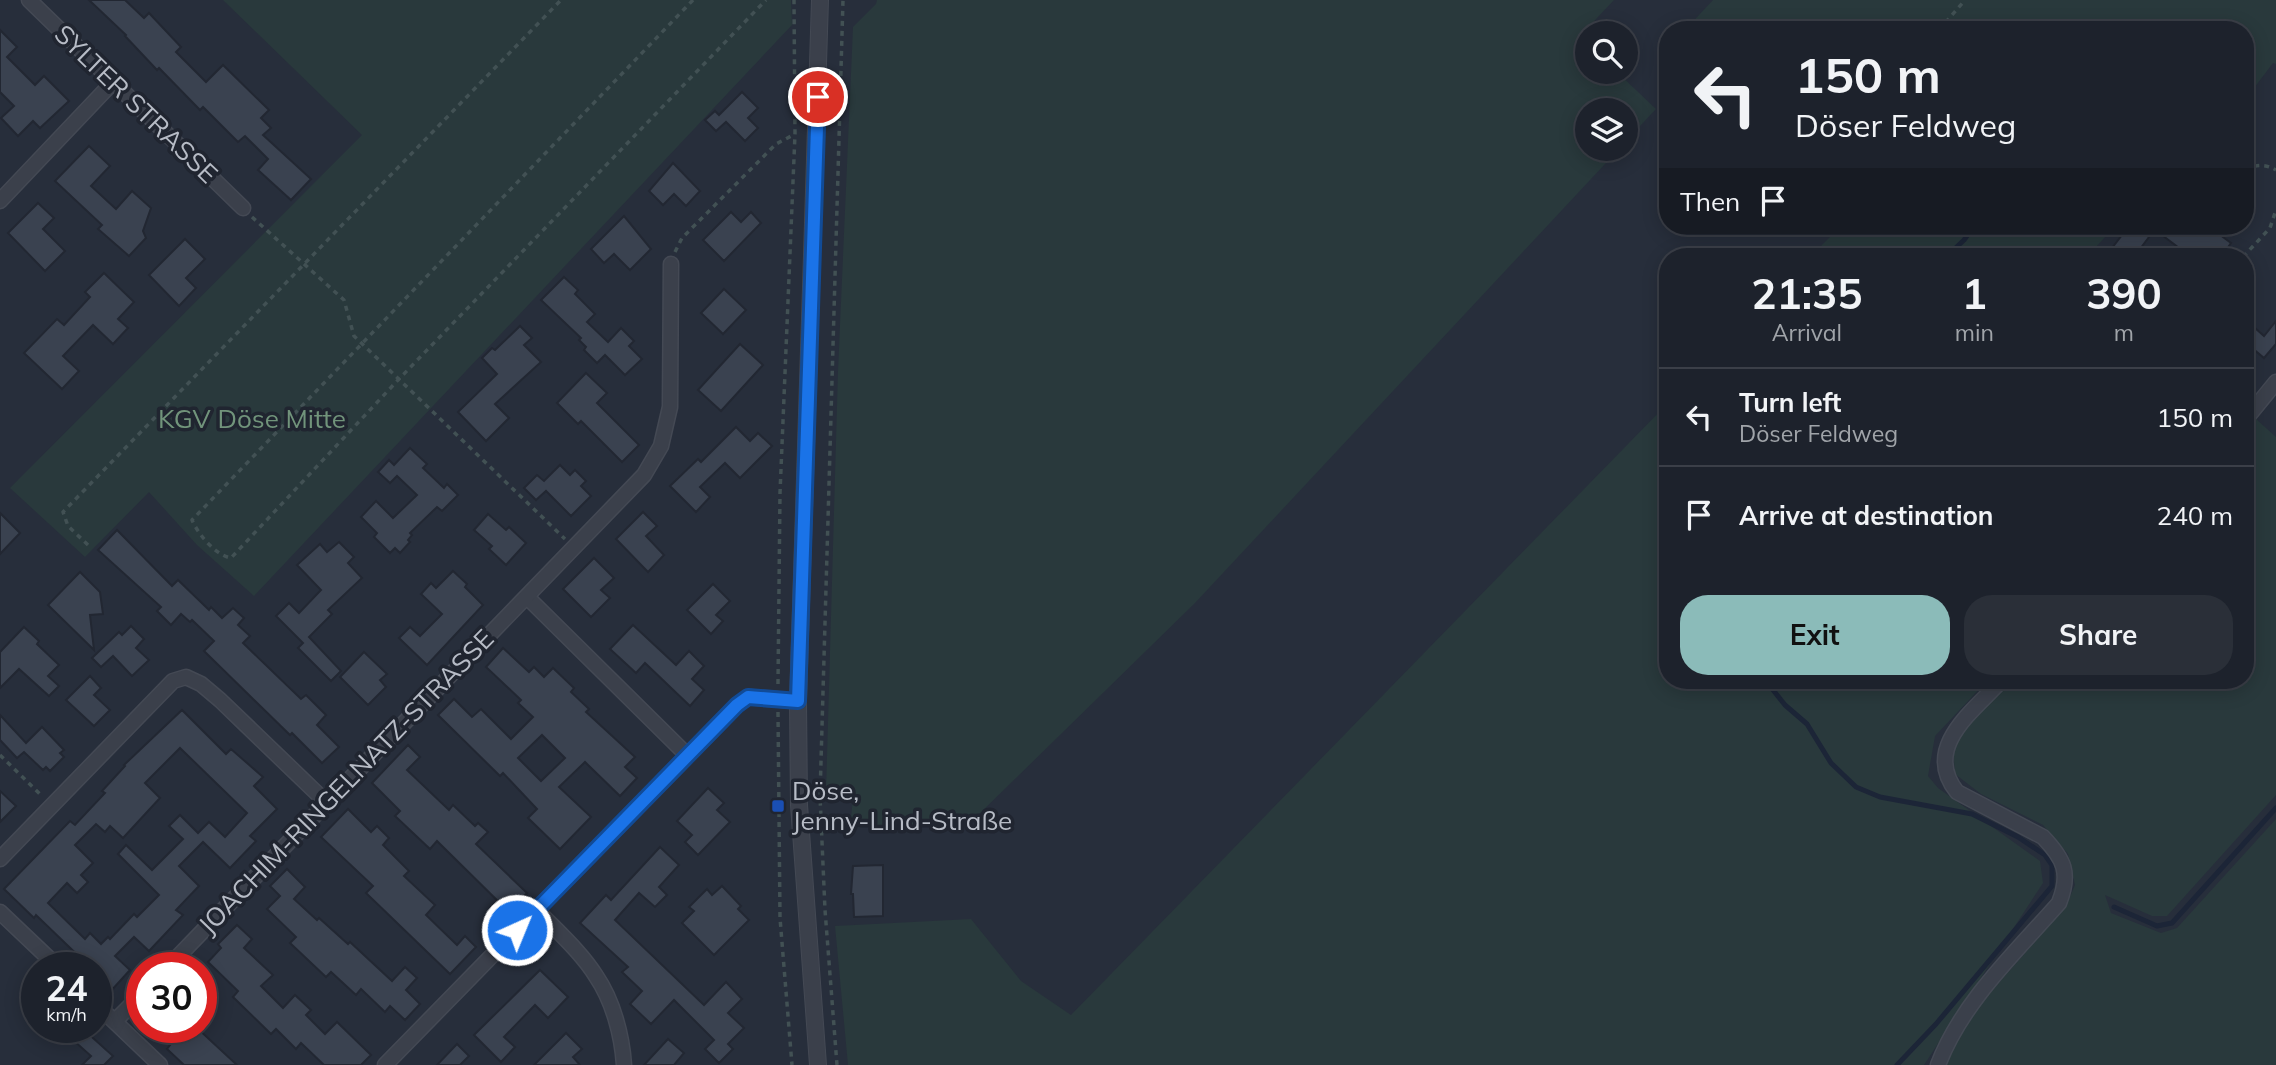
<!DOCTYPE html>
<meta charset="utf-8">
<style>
body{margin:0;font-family:Mulish,sans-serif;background:#2a2f38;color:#f1f3f6;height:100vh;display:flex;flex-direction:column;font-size:26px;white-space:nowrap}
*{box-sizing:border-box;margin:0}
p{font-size:23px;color:#a0a4a9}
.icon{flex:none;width:38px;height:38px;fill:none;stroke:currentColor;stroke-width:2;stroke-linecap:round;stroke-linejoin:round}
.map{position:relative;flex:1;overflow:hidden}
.sheet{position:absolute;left:1659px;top:248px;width:595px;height:441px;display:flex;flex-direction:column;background:#1d222c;border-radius:28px;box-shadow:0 4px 18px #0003,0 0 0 2px #3b3f48}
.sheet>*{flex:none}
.guide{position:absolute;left:1659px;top:21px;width:595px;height:214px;border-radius:28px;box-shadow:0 4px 18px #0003,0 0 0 2px #3b3f48;background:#1d222c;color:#f1f3f6;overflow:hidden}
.controls{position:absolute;left:1575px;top:21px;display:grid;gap:14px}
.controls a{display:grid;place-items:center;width:63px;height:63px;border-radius:50%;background:#1d222c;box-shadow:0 4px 18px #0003,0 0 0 2px #3b3f48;font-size:35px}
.speed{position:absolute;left:21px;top:952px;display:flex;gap:14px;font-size:35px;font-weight:700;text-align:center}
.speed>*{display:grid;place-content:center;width:91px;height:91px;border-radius:50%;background:#1d222c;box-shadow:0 4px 18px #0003,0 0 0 2px #3b3f48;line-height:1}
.speed small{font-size:18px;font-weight:400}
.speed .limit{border:10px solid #d22;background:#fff;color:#111}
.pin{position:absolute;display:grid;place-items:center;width:60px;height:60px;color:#fff;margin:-30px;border:4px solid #fff;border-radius:50%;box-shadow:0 2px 7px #0007}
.me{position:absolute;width:77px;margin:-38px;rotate:44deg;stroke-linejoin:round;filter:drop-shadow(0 0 5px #0008)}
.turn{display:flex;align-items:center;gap:24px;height:147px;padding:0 21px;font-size:32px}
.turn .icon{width:91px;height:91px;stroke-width:2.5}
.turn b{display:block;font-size:49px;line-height:60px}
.then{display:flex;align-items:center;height:66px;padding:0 21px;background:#0003;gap:14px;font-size:26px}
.eta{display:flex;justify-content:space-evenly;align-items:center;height:119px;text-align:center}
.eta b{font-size:42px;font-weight:700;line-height:49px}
.button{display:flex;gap:14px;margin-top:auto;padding:14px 21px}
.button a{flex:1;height:80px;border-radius:28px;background:#8bbbb9;color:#111;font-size:28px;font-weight:700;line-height:80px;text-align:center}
.button a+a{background:#2a2f38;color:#f1f3f6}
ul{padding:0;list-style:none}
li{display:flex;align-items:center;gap:21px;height:98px;padding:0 21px;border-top:2px solid #3b3f48}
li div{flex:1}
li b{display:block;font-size:26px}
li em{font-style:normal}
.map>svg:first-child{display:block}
.green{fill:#29393c}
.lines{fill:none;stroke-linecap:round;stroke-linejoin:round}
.stream{stroke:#1c2537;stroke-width:5}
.building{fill:#3a4250;stroke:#222732;stroke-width:2;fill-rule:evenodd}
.minor-casing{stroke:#444954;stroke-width:17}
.tertiary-casing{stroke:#444954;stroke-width:18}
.path{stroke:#425154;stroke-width:3.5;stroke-dasharray:5 5;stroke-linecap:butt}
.minor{stroke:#3b404b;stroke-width:14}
.tertiary{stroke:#3b404b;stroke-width:16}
.route-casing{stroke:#114b97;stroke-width:18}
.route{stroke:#1a73e8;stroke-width:12}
.transit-dot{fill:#1a4fb4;stroke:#202530;stroke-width:2.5}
.labels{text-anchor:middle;stroke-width:7;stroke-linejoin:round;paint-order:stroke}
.street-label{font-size:26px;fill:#b7bcc6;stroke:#202530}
.park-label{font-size:26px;fill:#71947b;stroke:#202530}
.poi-label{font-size:26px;fill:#b7bcc6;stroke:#202530;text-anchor:start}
</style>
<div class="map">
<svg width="2276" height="1065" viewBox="0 0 2276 1065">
<rect width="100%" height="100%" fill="#272e3b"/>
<g class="green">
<path d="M223,0h568l1,25 -538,571 -57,-51 -48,-53 -64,65 -75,-69 352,-353z"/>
<path d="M877,0h737l-34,36 7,7v29h30l39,37 -30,32v-31h-39v39h32l-424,454 -223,218 -122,7 4,-40 -28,4 12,-421 15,-344 23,-23z"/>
<path d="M1713,0h563v64l-3,-1 -28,37v-70h-560z"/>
<path d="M1841,226h274l-28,31h-277z"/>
<path d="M1668,403v278h319l-52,55 -7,40 10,12 102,73 3,22 -119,182h-1076l-13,-139 136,-7 50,62 50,34z"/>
<path d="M2256,419l20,18v358l-109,121h-15l-47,-21 6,18 50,20 16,-5 99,-109v246h-330l14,-32 16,-24 90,-103 9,-21 -7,-31 -25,-29 -62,-31 -26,-20 -2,-26 13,-22 43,-45h236v-251z"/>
</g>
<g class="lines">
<g class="stream">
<path d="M1946,257l18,-17 10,-14"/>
<path d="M1668,563l-4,4 4,3"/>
<path d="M1766,681l19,24 22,19 24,39 25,24 24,10 92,17 46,23 27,18 7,10v21l-116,138 -39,41"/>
<path d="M2114,907l43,19 15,-3 104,-115"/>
</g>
</g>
<g class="building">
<path d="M89,0h36l19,18 5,-5 32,34 -5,5 30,30 17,-17 46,45 -8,8 10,10 -8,7 48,44 -20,21 -33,-30 10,-11 -23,-23 -7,6 -35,-35 -3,3 -41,-42 -2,2 -32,-34 1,-1z"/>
<path d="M0,30l17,17 -10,10 28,28 9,-9 25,25 -29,27 -7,-7 -15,15 -17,-18 13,-12 -14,-14z"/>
<path d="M742,92l16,16 -10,10 10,10 -13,13 -19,-19 -10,9 -11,-11 10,-9 4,4z"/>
<path d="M89,146l21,20 -19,20 25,23 16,-18 19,17 -8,23 3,7 -17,18 -31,-27 4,-4 -47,-44z"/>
<path d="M673,163l27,28 -14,15 -12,-12 -11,11 -14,-14z"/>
<path d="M38,203l16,15 -11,11 22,22 -20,20 -37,-38z"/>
<path d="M731,212l10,10 10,-10 10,11 -37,38 -21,-21z"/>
<path d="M624,216l27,33 -21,21 -16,-16 -10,9 -13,-14z"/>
<path d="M2129,226h5l15,11 -15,20h-29z"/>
<path d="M2150,226h58l23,17 -10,14h-30z"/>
<path d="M185,239l20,20 -19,19 10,10 -17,18 -30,-31z"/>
<path d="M104,273l30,29 -16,17 10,9 -15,16 -20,-19 -30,31 16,15 -17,18 -38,-36 33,-34 7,6 26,-28 -5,-5z"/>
<path d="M564,277l14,13 -3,4 20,20 -8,8 21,20 13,-14 13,13 -5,5 13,13 -17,16 -20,-20 -8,8 -13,-13 2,-3 -7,-7 2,-2 -40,-38z"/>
<path d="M724,289l22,21 -23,24 -22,-21z"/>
<path d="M2245,319l19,17 12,-15v23l-12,14 -19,-16z"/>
<path d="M520,326l12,12 -8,7 17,17 -46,42 14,14 -23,23 -28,-29 39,-38 -15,-16 10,-10 3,2z"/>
<path d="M740,344l23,21 -42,46 -23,-21z"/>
<path d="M586,373l21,20 -10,10 42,42 -17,17 -41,-41 -3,3 -21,-21z"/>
<path d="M736,427l14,14 8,-8 14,13 -32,32 -15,-15 -25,24 10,10 -14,15 -26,-26 28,-27 3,3z"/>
<path d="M410,448l17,16 -4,4 21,20 3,-4 11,11 -16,16 -5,-4 -27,26 2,2 -4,5 2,2 -10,11 -5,-5 -5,5 -16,-16 3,-4 -16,-16 15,-16 17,17 24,-23 -20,-19 -7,7 -12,-11 11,-12 5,5z"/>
<path d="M560,465l10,10 5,-5 11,11 -5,5 10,10 -20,20 -25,-25 -10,9 -12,-12 13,-13 7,6z"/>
<path d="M643,512l14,14 -11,10 18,19 -16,17 -32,-33z"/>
<path d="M0,513l20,20 -20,21z"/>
<path d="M488,514l18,16 3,-3 17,16 -20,22 -17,-16 3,-3 -18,-16z"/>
<path d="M117,530l55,56 6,-6 31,30 2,-3 11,11 11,-10 11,10 -6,7 12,11 -7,7 58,56 5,-4 20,20 -9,10 22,22 -17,16 -30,-30 -2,2 -86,-84 10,-10 -22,-21 -2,2 -9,-8 -10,11 -14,-14 4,-4 -63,-57z"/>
<path d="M339,542l15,15 -6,6 14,15 -34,32 4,4 -23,23 32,34 -10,10 -33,-33 5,-5 -27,-27 13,-13 10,10 22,-23 -24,-25 23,-21 7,8z"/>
<path d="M594,558l20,20 -13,12 9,8 -19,19 -28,-28z"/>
<path d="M453,571l14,13 -2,3 18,18 -56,60 -28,-27 11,-11 10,9 22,-22 -21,-20 10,-11 5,5z"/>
<path d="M80,572l20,20 3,22 -13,1 4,35 -46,-45z"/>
<path d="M713,584l17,17 -14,14 7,6 -12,13 -24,-24z"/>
<path d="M633,625l43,40 13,-14 15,15 -12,13 12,11 -14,16 -45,-43 -9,10 -26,-24z"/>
<path d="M131,626l13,13 -8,9 13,12 -17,16 -19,-20 -12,11 -9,-9 27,-26 3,3z"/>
<path d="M24,627l15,14 -2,3 22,21 -11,11 11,10 -10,10 -30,-27 -19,19v-36z"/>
<path d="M503,648l26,24 5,-5 10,10 9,-9 21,20 -3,4 18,17 -3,3 49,45 -10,10 12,11 -17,18 -35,-34 -26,25 32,30 -31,32 -32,-31 9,-9 -34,-36 -3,3 -62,-61 16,-16 18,18 9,-8 30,30 22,-22 -15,-14 3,-3 -35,-33zM542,735l23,23 -24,23 -23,-23z"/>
<path d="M364,652l23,22 -7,6 6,7 -18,18 -28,-28z"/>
<path d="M90,676l11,12 -7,7 16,15 -16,16 -28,-26z"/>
<path d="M182,710l44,44 5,-5 32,28 -9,9 23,23 -27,27 6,5 -26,27 -27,-26 -24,24 20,20 -23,24 7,5 -34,36 -15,-14 -19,19 15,14 -20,22 -14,-13v-11h-5l-55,-53 -2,3 -30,-29 66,-68 5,4 30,-32 -3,-2 23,-25 -1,-1zM180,748l67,65 -22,24 -16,-15 -11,11 -18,-18 -11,11 14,13 -31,31 -26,-25 -8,9 41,41 -22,22 -3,-3 -24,25 -2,-2 -7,7 -11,-11 -5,6 -37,-36 19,-20 10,10 11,-11 -7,-7 12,-12 -18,-18 21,-21 9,8 5,-6 13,12 37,-40 -15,-15z"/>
<path d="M0,715l26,28 16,-16 22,23 -4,3 4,4 -14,14 -4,-4 -3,3 -19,-18 -7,6 -17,-18z"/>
<path d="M408,745l12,12 -13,13 42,40 4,-5 22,21 3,-3 10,9 -12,12 51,49 -18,19 -72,-71 -7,8 -35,-33 5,-5 -28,-28z"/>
<path d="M708,788l16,15 -7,7 13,12 -32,33 -13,-13 7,-7 -15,-14z"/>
<path d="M0,791l16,15 -16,16z"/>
<path d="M348,809l23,23 6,-6 12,12 -6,7 26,26 -5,5 31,29 -9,10 31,30 8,-9 11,11 -26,27 -84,-81 7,-7 -52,-49z"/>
<path d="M660,847l19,18 -20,22 8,8 -12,12 -16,-14 -24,27 89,85 22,-23 16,17 -14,14 16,15 -16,16 5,5 -14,14 -14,-14 9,-9 -40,-40 -23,24 -21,-20 12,-13 -20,-19 6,-5 -48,-44 26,-28 5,5z"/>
<path d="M883,865v51l-29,1 -1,-23h-2l2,-28z"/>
<path d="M287,869l18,18 -11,12 23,21 2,-2 29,26 2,-2 42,39 13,-14 12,11 -11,12 14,14 -15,16 -15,-14 -5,6 -24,-23 -5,6 -25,-23 -5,5 -36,-34 6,-6 -29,-28 13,-13 -10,-10z"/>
<path d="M722,886l19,20 -3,3 11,11 -35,35 -32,-32 12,-12 -5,-4 18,-18 5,6z"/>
<path d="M237,925l15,14 -8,9 29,27 -12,11 22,22 12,-13 16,15 -5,5 19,19 12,-12 34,33 -10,10h-37l-23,-22 -5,6 -20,-20 -5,5 -38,-37 5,-6 -30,-29 13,-14 -3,-4z"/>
<path d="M540,970l28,27 -20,21 -13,-13 -31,32 11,10 -14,15 -27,-27z"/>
<path d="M160,1027h36l41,38h-53l-17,-16 7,-9z"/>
<path d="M83,1029l30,27 -9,9h-22l9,-9 -18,-16z"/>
<path d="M566,1033l16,16 -9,8 7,8h-46z"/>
<path d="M668,1039l16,14 -10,12h-30z"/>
<path d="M457,1044l12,12 -9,9h-23z"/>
</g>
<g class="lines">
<defs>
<g id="minor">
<path d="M29,0l214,208"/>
<path d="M0,201l113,-119"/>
<path d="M2245,420l31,-38"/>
<path d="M527,597l160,158"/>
<path d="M0,859l173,-178 13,-4 15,7 19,16 106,102"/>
<path d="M537,910c20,21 44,42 59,66 17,25 26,59 28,89"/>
<path d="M0,912l59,56"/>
<path d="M167,968l477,-493 17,-29 9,-39 1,-143"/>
<path d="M96,1004l64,61"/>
<path d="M115,1021l27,-27"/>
<path d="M385,1065l352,-360 11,-8 50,4"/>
<path d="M1938,1065c24,-63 77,-112 121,-162 12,-30 5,-44 -16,-66l-86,-45c-35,-44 15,-80 44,-111"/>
</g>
<path id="tertiary" d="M818,1065l-19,-260 -1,-104 22,-701"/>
</defs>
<use href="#minor" class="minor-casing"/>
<use href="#tertiary" class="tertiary-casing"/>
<g class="path">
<path d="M693,0l-501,520c6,14 23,35 39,38l168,-179 367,-379"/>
<path d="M1939,30l26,-30"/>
<path d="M2245,170c12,-6 20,-6 31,0"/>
<path d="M252,217l92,83 10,36 211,203"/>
<path d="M675,252l7,-14 94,-94 19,-10"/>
<path d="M2243,257l27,-29 6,-18"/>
<path d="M88,545l-20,-19 -5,-14 498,-512"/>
<path d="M778,684l2,-191 15,-359 -1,-134"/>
<path d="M778,712l2,206 12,147"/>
<path d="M0,755l41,40"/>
<path d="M837,1065l-12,-155 -5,-114 23,-796"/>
</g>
<use href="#minor" class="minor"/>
<use href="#tertiary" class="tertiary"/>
</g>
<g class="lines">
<defs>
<path id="route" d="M517,930l220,-225 11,-8 50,4 20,-604"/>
</defs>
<use href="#route" class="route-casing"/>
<use href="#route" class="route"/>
</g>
<rect class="transit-dot" x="771" y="799" width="14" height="14" rx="3.5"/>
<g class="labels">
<g class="street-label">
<text transform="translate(136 104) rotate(44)" y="9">SYLTER STRASSE</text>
<text transform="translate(346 782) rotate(-46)" y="9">JOACHIM-RINGELNATZ-STRASSE</text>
</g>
<g class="park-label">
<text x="252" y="428">KGV Döse Mitte</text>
</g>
<g class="poi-label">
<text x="792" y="800">Döse,<tspan x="792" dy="30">Jenny-Lind-Straße</tspan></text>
</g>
</g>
</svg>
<div class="controls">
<a><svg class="icon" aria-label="search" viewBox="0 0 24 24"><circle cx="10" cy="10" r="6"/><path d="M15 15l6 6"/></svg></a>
<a><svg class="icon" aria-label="layers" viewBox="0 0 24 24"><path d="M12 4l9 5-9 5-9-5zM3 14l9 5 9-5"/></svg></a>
</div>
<div class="speed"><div>24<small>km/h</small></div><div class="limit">30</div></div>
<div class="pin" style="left:818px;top:97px;background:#d93025"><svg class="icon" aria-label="arrive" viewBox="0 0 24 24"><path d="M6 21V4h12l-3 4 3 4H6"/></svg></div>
<svg class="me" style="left:517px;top:930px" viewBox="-20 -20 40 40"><circle r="17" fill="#1a73e8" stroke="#fff" stroke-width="3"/><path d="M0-11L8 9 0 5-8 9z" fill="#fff"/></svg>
<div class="guide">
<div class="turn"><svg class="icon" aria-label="left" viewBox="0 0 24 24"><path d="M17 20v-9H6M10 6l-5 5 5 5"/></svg><div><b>150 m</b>Döser Feldweg</div></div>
<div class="then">Then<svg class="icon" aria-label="arrive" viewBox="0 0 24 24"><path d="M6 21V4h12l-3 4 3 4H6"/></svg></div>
</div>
<section class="sheet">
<div class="eta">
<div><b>21:35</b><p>Arrival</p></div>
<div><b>1</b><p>min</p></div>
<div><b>390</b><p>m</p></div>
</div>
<ul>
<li><svg class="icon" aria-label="left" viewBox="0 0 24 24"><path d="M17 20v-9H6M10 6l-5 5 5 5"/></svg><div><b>Turn left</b><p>Döser Feldweg</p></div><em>150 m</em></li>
<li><svg class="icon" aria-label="arrive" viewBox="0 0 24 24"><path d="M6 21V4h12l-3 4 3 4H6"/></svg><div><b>Arrive at destination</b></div><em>240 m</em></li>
</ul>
<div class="button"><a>Exit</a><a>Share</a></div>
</section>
</div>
